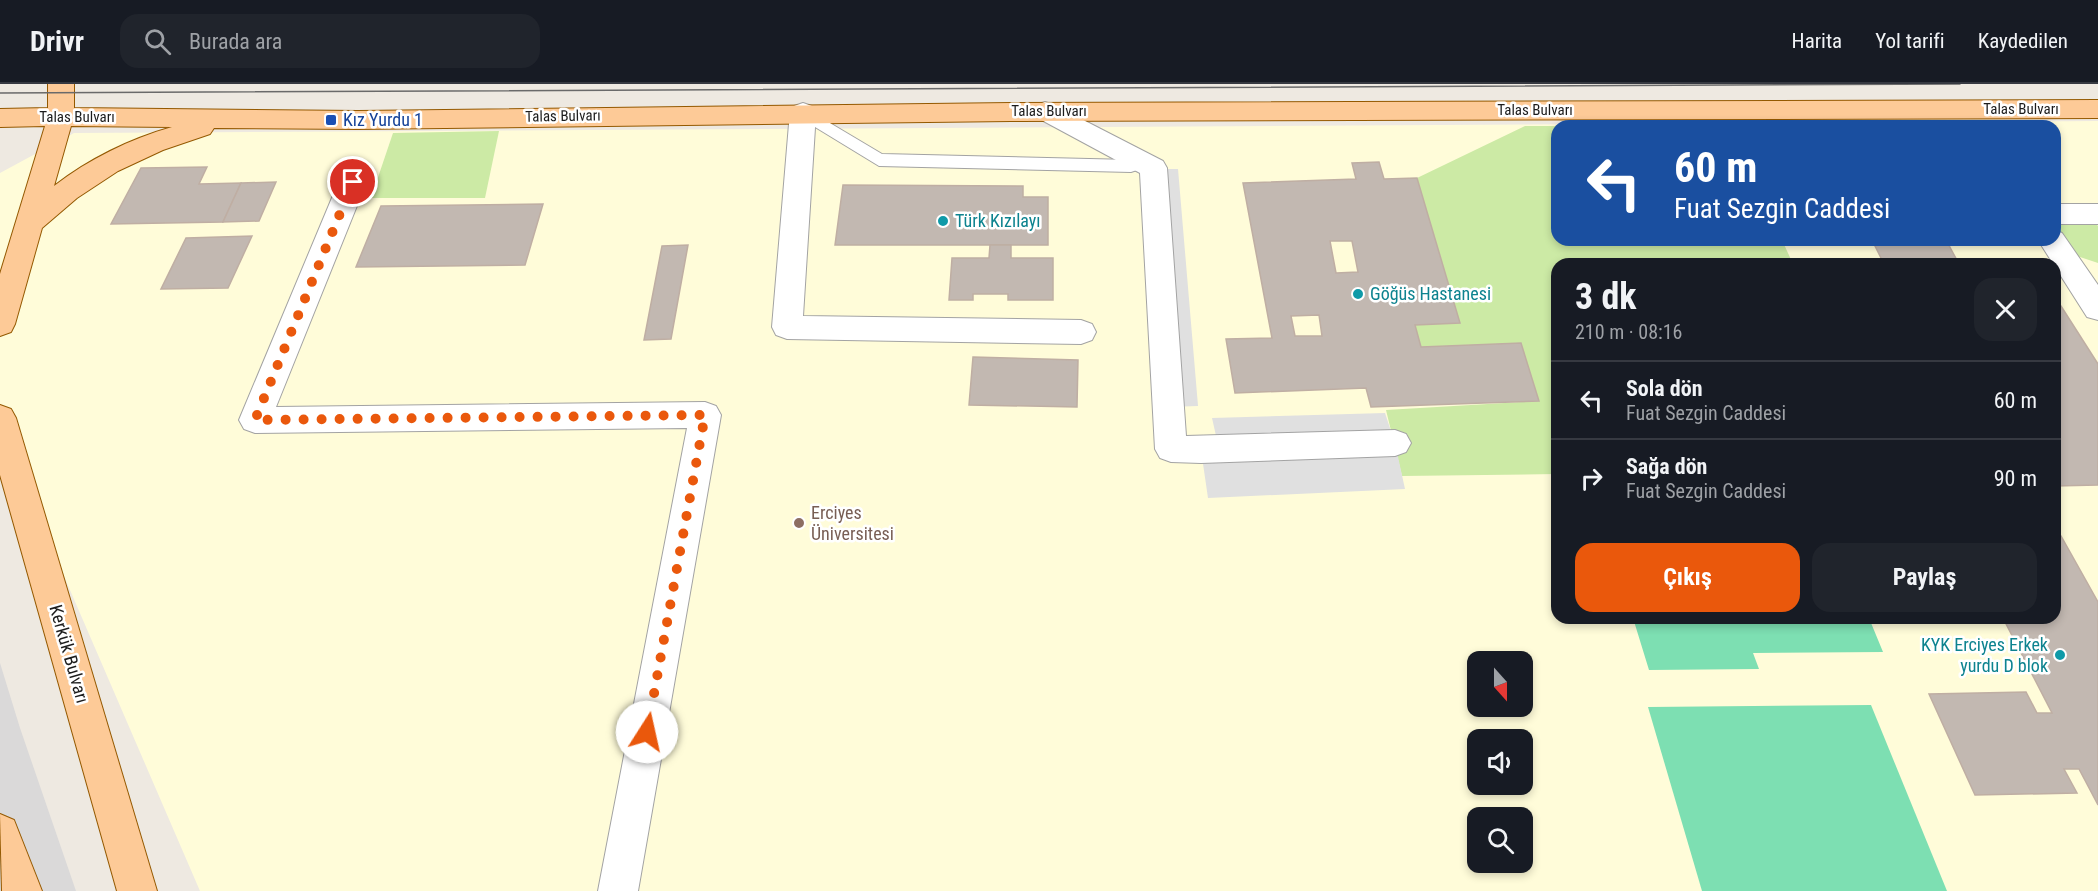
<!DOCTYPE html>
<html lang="tr">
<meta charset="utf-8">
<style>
body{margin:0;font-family:"Roboto Condensed",sans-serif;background:#20242c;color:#f1f3f6;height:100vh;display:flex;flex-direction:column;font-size:22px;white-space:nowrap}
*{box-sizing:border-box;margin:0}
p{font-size:20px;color:#9ea1a6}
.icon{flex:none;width:33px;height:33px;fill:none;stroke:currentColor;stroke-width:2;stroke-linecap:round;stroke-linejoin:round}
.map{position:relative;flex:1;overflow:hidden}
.details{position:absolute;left:1551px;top:174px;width:510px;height:366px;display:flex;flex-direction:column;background:#171b24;border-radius:18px;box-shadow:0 3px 9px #0003}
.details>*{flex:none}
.hud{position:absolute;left:1551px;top:36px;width:510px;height:126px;border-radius:18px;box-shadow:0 3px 9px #0003;background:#1a4fa0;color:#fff;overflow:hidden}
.needle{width:39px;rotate:159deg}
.tools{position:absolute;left:1467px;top:567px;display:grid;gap:12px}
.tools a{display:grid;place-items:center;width:66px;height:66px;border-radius:12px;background:#171b24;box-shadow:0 3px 9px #0003;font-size:30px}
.pin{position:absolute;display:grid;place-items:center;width:51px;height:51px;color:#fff;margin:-26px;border:3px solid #fff;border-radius:50%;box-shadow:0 2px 6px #0007}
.me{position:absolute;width:66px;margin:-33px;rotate:10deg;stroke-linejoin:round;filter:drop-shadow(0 0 4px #0008)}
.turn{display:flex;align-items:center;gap:21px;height:126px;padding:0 24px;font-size:27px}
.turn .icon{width:78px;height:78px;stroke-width:2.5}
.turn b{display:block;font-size:42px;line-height:51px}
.round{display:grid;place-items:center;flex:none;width:63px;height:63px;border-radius:18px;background:#20242c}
.overview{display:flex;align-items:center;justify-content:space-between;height:102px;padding:0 24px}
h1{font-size:36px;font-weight:700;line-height:45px}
.button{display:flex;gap:12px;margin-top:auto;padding:12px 24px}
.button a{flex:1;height:69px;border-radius:18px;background:#ea580c;color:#fff;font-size:24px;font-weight:700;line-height:69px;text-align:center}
.button a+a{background:#20242c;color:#f1f3f6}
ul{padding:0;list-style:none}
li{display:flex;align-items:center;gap:18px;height:78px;padding:0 24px;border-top:2px solid #363941}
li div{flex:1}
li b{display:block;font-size:22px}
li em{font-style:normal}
header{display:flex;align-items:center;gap:36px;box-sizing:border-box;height:84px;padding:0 30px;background:#171b24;border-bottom:2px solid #363941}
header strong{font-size:28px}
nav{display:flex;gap:33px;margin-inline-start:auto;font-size:21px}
.search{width:420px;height:54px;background:#20242c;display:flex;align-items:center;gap:15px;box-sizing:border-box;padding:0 21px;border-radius:18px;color:#9ea1a6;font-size:22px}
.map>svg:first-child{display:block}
.residential{fill:#dad9d9}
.education{fill:#fffcd9;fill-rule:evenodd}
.grass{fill:#cceaa5}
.pitch{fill:#7ddfb2}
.parking{fill:#e0e0e0}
.building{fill:#c2b8b1;stroke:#bfaea3;stroke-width:1.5;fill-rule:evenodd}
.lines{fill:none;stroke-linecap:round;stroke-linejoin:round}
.service-casing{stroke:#a3a3a3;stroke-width:2}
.minor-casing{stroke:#a3a3a3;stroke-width:2}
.primary-casing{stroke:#945900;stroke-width:2}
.service{fill:#fff;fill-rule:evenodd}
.minor{fill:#fff;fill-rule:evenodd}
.primary{fill:#fdca97;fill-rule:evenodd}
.tram{stroke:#6a6a6a;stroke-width:1.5}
.route{stroke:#ea580c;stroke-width:10;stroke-dasharray:0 18}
.transit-dot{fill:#1a4fb4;stroke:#fff;stroke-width:2}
.culture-dot{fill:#0f9aa8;stroke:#fff;stroke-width:2}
.education-dot{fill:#8d6e63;stroke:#fff;stroke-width:2}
.labels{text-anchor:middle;stroke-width:5;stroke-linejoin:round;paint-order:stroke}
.far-street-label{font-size:15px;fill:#1c1c1c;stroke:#fff}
.transit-label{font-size:18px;fill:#164399;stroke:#fff;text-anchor:start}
.culture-label{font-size:18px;fill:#0d838f;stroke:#fff;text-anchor:start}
.education-label{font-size:18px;fill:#785e54;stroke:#fff;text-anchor:start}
.street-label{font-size:18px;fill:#1c1c1c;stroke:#fff}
</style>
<header>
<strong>Drivr</strong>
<div class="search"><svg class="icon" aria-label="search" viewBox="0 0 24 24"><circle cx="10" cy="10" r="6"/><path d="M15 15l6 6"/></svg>Burada ara</div>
<nav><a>Harita</a><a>Yol tarifi</a><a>Kaydedilen</a></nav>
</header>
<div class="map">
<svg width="2098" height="807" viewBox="0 0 2098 807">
<rect width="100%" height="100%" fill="#eee9e1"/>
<path class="residential" d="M0,579l20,65 56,163h-76z"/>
<path class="education" d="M2098,37v770h-1898l-200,-463v-255l74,-40zM1557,42h498v114h-498zM1557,180h498v354h-498zM1478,578h44v44h-44zM1478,656h44v44h-44zM1478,734h44v44h-44z"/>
<g class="grass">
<path d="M1525,42h32v114h225l11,24h-236v210l-155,2 -16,-66 153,-9 -18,-57 -100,3 -6,-22 45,-2 -43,-145z"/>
<path d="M499,47l-14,67h-114l22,-65z"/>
<path d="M2055,136l38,1 5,5v37l-42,-14z"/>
</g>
<g class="pitch">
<path d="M1633,534h236l14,34 -130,1 6,16 -110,1z"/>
<path d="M1871,621l76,186h-245l-54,-184z"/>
</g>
<g class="parking">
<path d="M1157,85h21l20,237 -30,1z"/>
<path d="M1385,329l10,30 10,46 -197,9 -7,-48 18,-1 -7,-31z"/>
</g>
<g class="building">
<path d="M1379,78l5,17 33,-1 43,145 -45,2 6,22 100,-4 18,58 -168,6 -5,-19 -131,5 -9,-54 46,-1 -29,-155 113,-4 -4,-16zM1330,157h22l6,31 -22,1zM1319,231l3,21h-27l-4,-20z"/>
<path d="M207,83l-8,17 42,-1 -18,39 -112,2 30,-56z"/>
<path d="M276,98l-17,39 -36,1 18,-39z"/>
<path d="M843,101l180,1v11h25v48h-213z"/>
<path d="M543,120l-18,61 -169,2 25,-61z"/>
<path d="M252,152l-24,52 -67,1 25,-51z"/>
<path d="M1872,156h74l13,24h-75z"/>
<path d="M688,161l-17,94 -27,1 18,-94z"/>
<path d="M990,161h21v13h42v42h-45v-6h-35v6h-24l3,-42h37z"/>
<path d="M2055,222h6l37,58v121l-43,1z"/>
<path d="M973,273l105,3 -1,47 -108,-2z"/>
<path d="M2055,452h6l37,66v203l-19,-36h-15l13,24 -102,2 -46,-101 97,-2 11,21h15l-49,-95h52z"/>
</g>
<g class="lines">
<defs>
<path id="service" d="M803,23l79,47 249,6 6,2 2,4 -2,4 -6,2 -252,-6 -82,-50 -2,-4 2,-4z"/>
<g id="minor">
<path d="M1045,18l9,3 109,56 4,7 19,268 209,-6 11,4 5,9 -5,9 -11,4 -194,7 -30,-1 -11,-4 -5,-9 -15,-276 -104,-56 -4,-6 4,-6z"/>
<path d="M803,19l9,3 4,6 -13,204 278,4 11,4 4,8 -4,8 -11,4 -294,-5 -11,-4 -4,-8 18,-215 4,-6z"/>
<path d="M353,87l10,3 4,7 -91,226 429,-5 11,4 5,9 -83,476h-40l89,-463 -432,5 -11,-4 -5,-9 100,-239 4,-7z"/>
<rect x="2055" y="120" width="43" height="20"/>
<path d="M2055,146l7,3 36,52v35l-11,-3 -49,-77h17z"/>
</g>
<g id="primary">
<path d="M48,0h26v24l284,3 653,-8 1087,-3v18l-1087,3 -653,8 -144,-1 -4,6 -47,16 -45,21 -41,27 -35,30 -27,96 -4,8 -11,4v-62l45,-148 -45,1v-18l48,-1zM71,42l101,1c-42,12 -83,32 -118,59z"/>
<path d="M0,321l11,4 5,9 141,473h-40l-117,-416z"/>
<path d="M0,730l14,6 28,71h-40z"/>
</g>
</defs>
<use href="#service" class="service-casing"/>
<use href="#minor" class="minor-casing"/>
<use href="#primary" class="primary-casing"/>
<use href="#service" class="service"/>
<use href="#minor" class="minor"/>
<use href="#primary" class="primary"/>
<path class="tram" d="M0,9l1960,-9"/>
</g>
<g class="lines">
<path class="route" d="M353,98l-98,238 450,-5 -58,317"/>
</g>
<rect class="transit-dot" x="325" y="30" width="12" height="12" rx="3"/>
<g class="culture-dot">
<circle cx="943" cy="137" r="6"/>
<circle cx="1358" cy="210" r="6"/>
<circle cx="2060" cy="571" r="6"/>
</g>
<circle class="education-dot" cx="799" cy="439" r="6"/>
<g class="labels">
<g class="far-street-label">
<text x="2021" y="30">Talas Bulvarı</text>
<text x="1535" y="31">Talas Bulvarı</text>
<text x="1049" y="32">Talas Bulvarı</text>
<text transform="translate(563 32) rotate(-1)" y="5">Talas Bulvarı</text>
<text x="77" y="38">Talas Bulvarı</text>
</g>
<g class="transit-label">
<text x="343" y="42">Kız Yurdu 1</text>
</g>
<g class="culture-label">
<text x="955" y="143">Türk Kızılayı</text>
<text x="1370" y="216">Göğüs Hastanesi</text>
<text x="2048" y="567" text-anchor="end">KYK Erciyes Erkek<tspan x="2048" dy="21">yurdu D blok</tspan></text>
</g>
<g class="education-label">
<text x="811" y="435">Erciyes<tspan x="811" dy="21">Üniversitesi</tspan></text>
</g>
<g class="street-label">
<text transform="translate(69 570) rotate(74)" y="6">Kerkük Bulvarı</text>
</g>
</g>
</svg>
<div class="tools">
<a><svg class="needle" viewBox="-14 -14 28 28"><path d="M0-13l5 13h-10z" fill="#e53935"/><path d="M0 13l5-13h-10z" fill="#9ea1a6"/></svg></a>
<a><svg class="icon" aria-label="sound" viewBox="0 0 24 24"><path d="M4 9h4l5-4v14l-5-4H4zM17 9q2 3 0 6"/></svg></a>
<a><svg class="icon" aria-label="search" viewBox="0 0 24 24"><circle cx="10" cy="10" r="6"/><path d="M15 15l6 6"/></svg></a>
</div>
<div class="pin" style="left:353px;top:98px;background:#d93025"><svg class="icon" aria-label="arrive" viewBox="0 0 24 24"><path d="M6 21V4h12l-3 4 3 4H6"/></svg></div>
<svg class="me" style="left:647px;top:648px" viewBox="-20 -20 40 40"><circle r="19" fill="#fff"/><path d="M0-13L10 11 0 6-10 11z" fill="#ea580c"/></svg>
<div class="hud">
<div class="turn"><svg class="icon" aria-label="left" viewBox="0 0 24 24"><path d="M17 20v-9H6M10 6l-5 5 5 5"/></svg><div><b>60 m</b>Fuat Sezgin Caddesi</div></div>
</div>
<section class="details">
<div class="overview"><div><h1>3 dk</h1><p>210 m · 08:16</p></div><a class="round"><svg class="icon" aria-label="close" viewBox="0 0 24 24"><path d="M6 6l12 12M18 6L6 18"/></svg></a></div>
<ul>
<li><svg class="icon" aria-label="left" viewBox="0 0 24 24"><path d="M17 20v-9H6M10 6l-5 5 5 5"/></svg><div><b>Sola dön</b><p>Fuat Sezgin Caddesi</p></div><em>60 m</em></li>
<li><svg class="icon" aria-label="right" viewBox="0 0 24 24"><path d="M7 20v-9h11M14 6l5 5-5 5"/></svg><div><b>Sağa dön</b><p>Fuat Sezgin Caddesi</p></div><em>90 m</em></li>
</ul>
<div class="button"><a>Çıkış</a><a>Paylaş</a></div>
</section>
</div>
